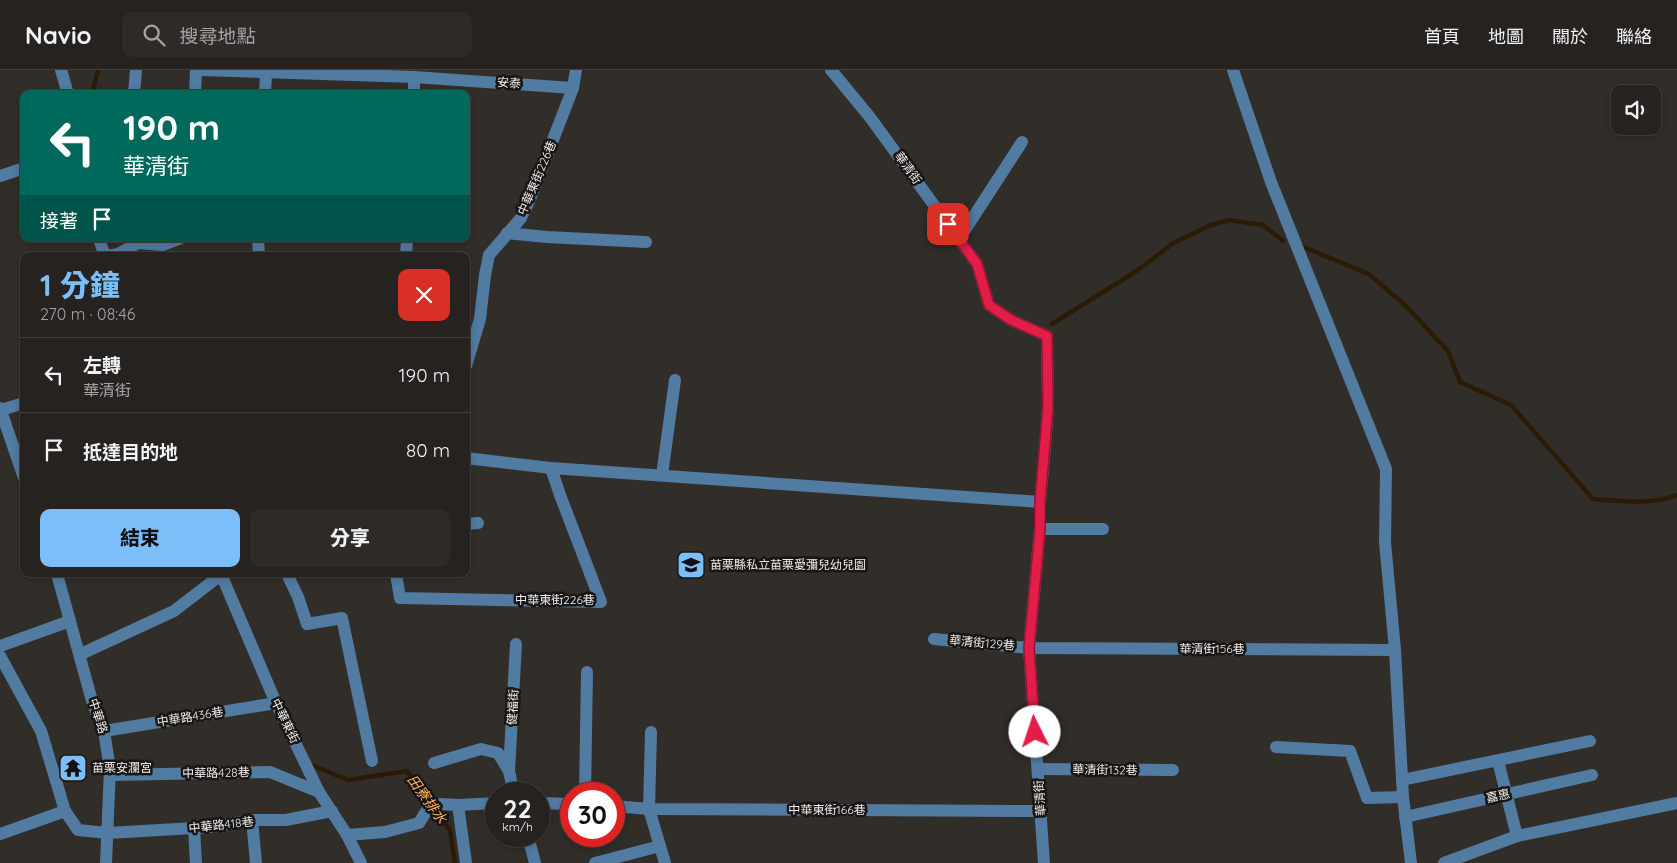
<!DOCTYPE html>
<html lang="zh-TW">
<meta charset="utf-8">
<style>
body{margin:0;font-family:Quicksand,"Noto Sans TC",sans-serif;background:#2d2a28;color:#f1f3f6;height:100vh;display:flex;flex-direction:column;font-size:19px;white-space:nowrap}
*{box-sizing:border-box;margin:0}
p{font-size:16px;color:#a3a4a4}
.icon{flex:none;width:28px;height:28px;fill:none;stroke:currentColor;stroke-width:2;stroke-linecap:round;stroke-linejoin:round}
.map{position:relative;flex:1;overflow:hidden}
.panel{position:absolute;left:20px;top:182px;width:450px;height:325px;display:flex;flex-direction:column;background:#25221f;border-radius:10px;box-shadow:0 2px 8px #0003,0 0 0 1px #423f3d}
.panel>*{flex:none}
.guide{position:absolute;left:20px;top:20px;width:450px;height:152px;border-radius:10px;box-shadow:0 2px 8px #0003,0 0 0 1px #423f3d;background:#00695c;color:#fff;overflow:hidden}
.controls{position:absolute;left:1611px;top:15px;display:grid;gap:10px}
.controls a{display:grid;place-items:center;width:50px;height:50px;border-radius:10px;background:#25221f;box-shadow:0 2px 8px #0003,0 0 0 1px #423f3d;font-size:25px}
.speed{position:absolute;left:485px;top:712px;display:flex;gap:10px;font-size:25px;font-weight:700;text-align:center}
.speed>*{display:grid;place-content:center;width:65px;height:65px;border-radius:50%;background:#25221f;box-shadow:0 2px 8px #0003,0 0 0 1px #423f3d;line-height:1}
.speed small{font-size:12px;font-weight:400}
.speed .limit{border:8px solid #d22;background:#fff;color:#111}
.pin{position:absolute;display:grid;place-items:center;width:42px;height:42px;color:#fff;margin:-21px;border-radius:10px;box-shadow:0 2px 8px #0006}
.me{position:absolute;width:55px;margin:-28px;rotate:356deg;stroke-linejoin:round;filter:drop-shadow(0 0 4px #0008)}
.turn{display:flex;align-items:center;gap:18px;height:105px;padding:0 20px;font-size:22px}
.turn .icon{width:65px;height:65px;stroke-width:2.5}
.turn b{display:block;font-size:35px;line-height:42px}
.then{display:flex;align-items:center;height:48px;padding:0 20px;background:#0003;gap:10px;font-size:19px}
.round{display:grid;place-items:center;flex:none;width:52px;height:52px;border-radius:10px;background:#2d2a28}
.head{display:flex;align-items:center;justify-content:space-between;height:85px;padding:0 20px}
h1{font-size:30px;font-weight:800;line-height:38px;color:#7cbef9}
.button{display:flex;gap:10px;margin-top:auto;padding:10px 20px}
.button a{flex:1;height:58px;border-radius:10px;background:#7cbef9;color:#111;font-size:20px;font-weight:800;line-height:58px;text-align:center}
.button a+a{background:#2d2a28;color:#f1f3f6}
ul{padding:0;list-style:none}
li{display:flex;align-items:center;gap:15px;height:75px;padding:0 20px;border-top:1px solid #423f3d}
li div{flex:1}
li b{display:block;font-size:19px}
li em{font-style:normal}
header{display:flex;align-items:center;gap:30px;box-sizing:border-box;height:70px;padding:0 25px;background:#25221f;border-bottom:1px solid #423f3d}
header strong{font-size:24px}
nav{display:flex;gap:28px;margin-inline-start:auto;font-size:18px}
.search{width:350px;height:45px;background:#2d2a28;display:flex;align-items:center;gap:12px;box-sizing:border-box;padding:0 18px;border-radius:10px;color:#a3a4a4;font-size:19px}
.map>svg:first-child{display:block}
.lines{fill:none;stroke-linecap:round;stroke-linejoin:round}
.stream{stroke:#2b1a06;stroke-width:4.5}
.minor{stroke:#517ba1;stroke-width:12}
.route-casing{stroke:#92132f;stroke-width:12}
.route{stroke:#e11d48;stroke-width:9}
.labels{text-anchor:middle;stroke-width:5;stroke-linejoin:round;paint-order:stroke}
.street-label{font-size:12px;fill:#f0eeeb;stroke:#181614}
.poi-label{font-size:12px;fill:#f0eeeb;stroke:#181614;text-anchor:start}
.water-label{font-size:14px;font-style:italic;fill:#feb059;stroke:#181614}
</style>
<header>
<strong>Navio</strong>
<div class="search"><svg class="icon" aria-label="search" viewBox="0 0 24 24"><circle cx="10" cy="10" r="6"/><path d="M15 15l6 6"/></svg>搜尋地點</div>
<nav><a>首頁</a><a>地圖</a><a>關於</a><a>聯絡</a></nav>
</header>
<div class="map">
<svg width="1677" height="793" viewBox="0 0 1677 793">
<rect width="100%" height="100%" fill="#312d29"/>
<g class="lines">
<g class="stream">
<path d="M92,24l6,-24"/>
<path d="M1301,176l68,28 37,32 42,45 12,31 51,23 82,94c27,2 58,6 84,-4"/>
<path d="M1052,254l86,-54 37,-28 36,-17 19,-5 33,5 20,16"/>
<path d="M314,696l34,14 59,-9 43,59 5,33"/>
</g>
<g class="minor">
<path d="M61,0l7,24"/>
<path d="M202,0l212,7 159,11"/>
<path d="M831,0l38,46 108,148 12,41 22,15 36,16 1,71 -3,39 -5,56v27l-11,119 15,215"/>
<path d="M1233,0l38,112 115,287 -1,73 10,108 8,147 8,66"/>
<path d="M134,24l2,-24"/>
<path d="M195,24l1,-24"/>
<path d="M265,24l1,-21"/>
<path d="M414,24v-17"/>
<path d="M0,106l24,-8"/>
<path d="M507,163l40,4 99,5"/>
<path d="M99,169l6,17"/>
<path d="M258,169l1,17"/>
<path d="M959,169l63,-97"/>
<path d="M138,173l25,2 16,-6"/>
<path d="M108,186l10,-2 20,-11"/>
<path d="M406,186l1,-17"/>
<path d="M466,296l14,-47 5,-44 4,-20 32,-37 9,-19 43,-111 3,-18"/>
<path d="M0,338l24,70"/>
<path d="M1,340l23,-7"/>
<path d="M466,388l85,10 489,34"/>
<path d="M662,405l13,-95"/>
<path d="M466,454l12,-1"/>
<path d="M1040,459h63"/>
<path d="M57,504l35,127 12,30 6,38 -4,94"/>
<path d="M221,504l55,129 43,89 28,43 14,28"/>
<path d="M287,504l11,23 9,27 35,-6 30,143"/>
<path d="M396,504l4,24 201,4 -41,-107 -9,-27"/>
<path d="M934,569l95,9 366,2"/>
<path d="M0,576l70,-25"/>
<path d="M81,584l93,-43 48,-37"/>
<path d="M0,586l41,75 24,80"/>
<path d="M104,661l172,-28"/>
<path d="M651,662l-2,77 16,54"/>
<path d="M1276,677l74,4 17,47 36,-1"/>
<path d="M1498,691l19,75"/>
<path d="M434,693l47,-14 17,4 11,18 5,23"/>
<path d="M1038,699l135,1"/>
<path d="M509,701l7,-127"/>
<path d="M110,705l160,-3 49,20"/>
<path d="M1402,710l188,-39"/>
<path d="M585,724l2,-122"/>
<path d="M539,733l32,1"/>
<path d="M458,735l8,58"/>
<path d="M614,736l35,3 391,2"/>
<path d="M1405,747l187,-42"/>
<path d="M252,750l4,43"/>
<path d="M194,758l2,35"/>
<path d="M0,764l65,-23 13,19 30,3 103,-6 41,-7h34l46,-9"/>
<path d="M347,765l38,-3 34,-9 8,-13 13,-6 18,1 38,-2"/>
<path d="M528,766l7,27"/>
<path d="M595,793l65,-17"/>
<path d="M1444,793l73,-27 160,-33"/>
</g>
</g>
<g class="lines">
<defs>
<path id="route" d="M948,154l29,40 12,41 22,15 36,16 1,71 -8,95v27l-11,119 6,84"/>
</defs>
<use href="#route" class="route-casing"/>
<use href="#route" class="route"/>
</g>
<defs>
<symbol id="school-square" viewBox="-11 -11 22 22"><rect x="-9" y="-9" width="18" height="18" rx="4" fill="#7cbef9" stroke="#181614"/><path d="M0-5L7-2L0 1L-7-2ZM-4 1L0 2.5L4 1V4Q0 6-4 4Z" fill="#111"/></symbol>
<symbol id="temple-square" viewBox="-11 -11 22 22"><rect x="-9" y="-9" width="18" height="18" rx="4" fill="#7cbef9" stroke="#181614"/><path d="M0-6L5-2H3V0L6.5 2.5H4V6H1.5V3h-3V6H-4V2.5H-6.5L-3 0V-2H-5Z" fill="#111"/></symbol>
</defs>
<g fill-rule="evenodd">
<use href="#school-square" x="675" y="479" width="32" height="32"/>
<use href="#temple-square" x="57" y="682" width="32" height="32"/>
</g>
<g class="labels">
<g class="street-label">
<text transform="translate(509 13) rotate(4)" y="4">安泰</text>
<text transform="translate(908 98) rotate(54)" y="4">華清街</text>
<text transform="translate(537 108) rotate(-67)" y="4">中華東街226巷</text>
<text x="555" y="534">中華東街226巷</text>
<text transform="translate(982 573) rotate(5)" y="4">華清街129巷</text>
<text x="1212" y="583">華清街156巷</text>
<text transform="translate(513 637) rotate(-87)" y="4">健福街</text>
<text transform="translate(98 646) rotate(72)" y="4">中華路</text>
<text transform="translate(190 647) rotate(-9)" y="4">中華路436巷</text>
<text transform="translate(285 651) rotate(64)" y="4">中華東街</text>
<text transform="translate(1105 700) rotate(1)" y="4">華清街132巷</text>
<text transform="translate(216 703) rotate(-1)" y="4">中華路428巷</text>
<text transform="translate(1498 726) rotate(-13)" y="4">嘉惠</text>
<text transform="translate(1040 728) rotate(-94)" y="4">華清街</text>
<text x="827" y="744">中華東街166巷</text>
<text transform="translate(221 755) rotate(-6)" y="4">中華路418巷</text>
</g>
<g class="poi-label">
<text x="710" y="499">苗栗縣私立苗栗愛彌兒幼兒園</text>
<text x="92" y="702">苗栗安瀾宮</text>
</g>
<g class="water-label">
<text transform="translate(427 729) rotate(54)" y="5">田寮排水</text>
</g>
</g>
</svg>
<div class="controls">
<a><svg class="icon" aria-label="sound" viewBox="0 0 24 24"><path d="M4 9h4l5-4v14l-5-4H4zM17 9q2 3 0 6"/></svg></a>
</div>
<div class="speed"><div>22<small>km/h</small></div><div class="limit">30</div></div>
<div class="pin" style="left:948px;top:154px;background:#d93025"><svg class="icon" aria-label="arrive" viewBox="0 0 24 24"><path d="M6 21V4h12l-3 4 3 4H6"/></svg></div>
<svg class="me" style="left:1035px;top:662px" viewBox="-20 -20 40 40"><circle r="19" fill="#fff"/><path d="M0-13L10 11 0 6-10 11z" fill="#e11d48"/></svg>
<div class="guide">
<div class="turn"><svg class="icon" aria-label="left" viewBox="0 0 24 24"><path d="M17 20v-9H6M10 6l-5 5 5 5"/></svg><div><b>190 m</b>華清街</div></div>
<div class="then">接著<svg class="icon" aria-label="arrive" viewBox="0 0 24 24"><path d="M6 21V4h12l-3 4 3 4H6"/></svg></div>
</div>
<section class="panel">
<div class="head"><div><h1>1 分鐘</h1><p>270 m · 08:46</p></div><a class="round" style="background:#d93025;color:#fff"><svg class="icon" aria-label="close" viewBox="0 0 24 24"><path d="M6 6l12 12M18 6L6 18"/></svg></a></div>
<ul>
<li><svg class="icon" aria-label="left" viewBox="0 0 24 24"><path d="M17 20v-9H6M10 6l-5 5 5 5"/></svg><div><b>左轉</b><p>華清街</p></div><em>190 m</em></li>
<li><svg class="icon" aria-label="arrive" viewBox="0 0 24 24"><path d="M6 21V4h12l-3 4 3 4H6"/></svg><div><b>抵達目的地</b></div><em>80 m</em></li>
</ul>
<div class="button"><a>結束</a><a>分享</a></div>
</section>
</div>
